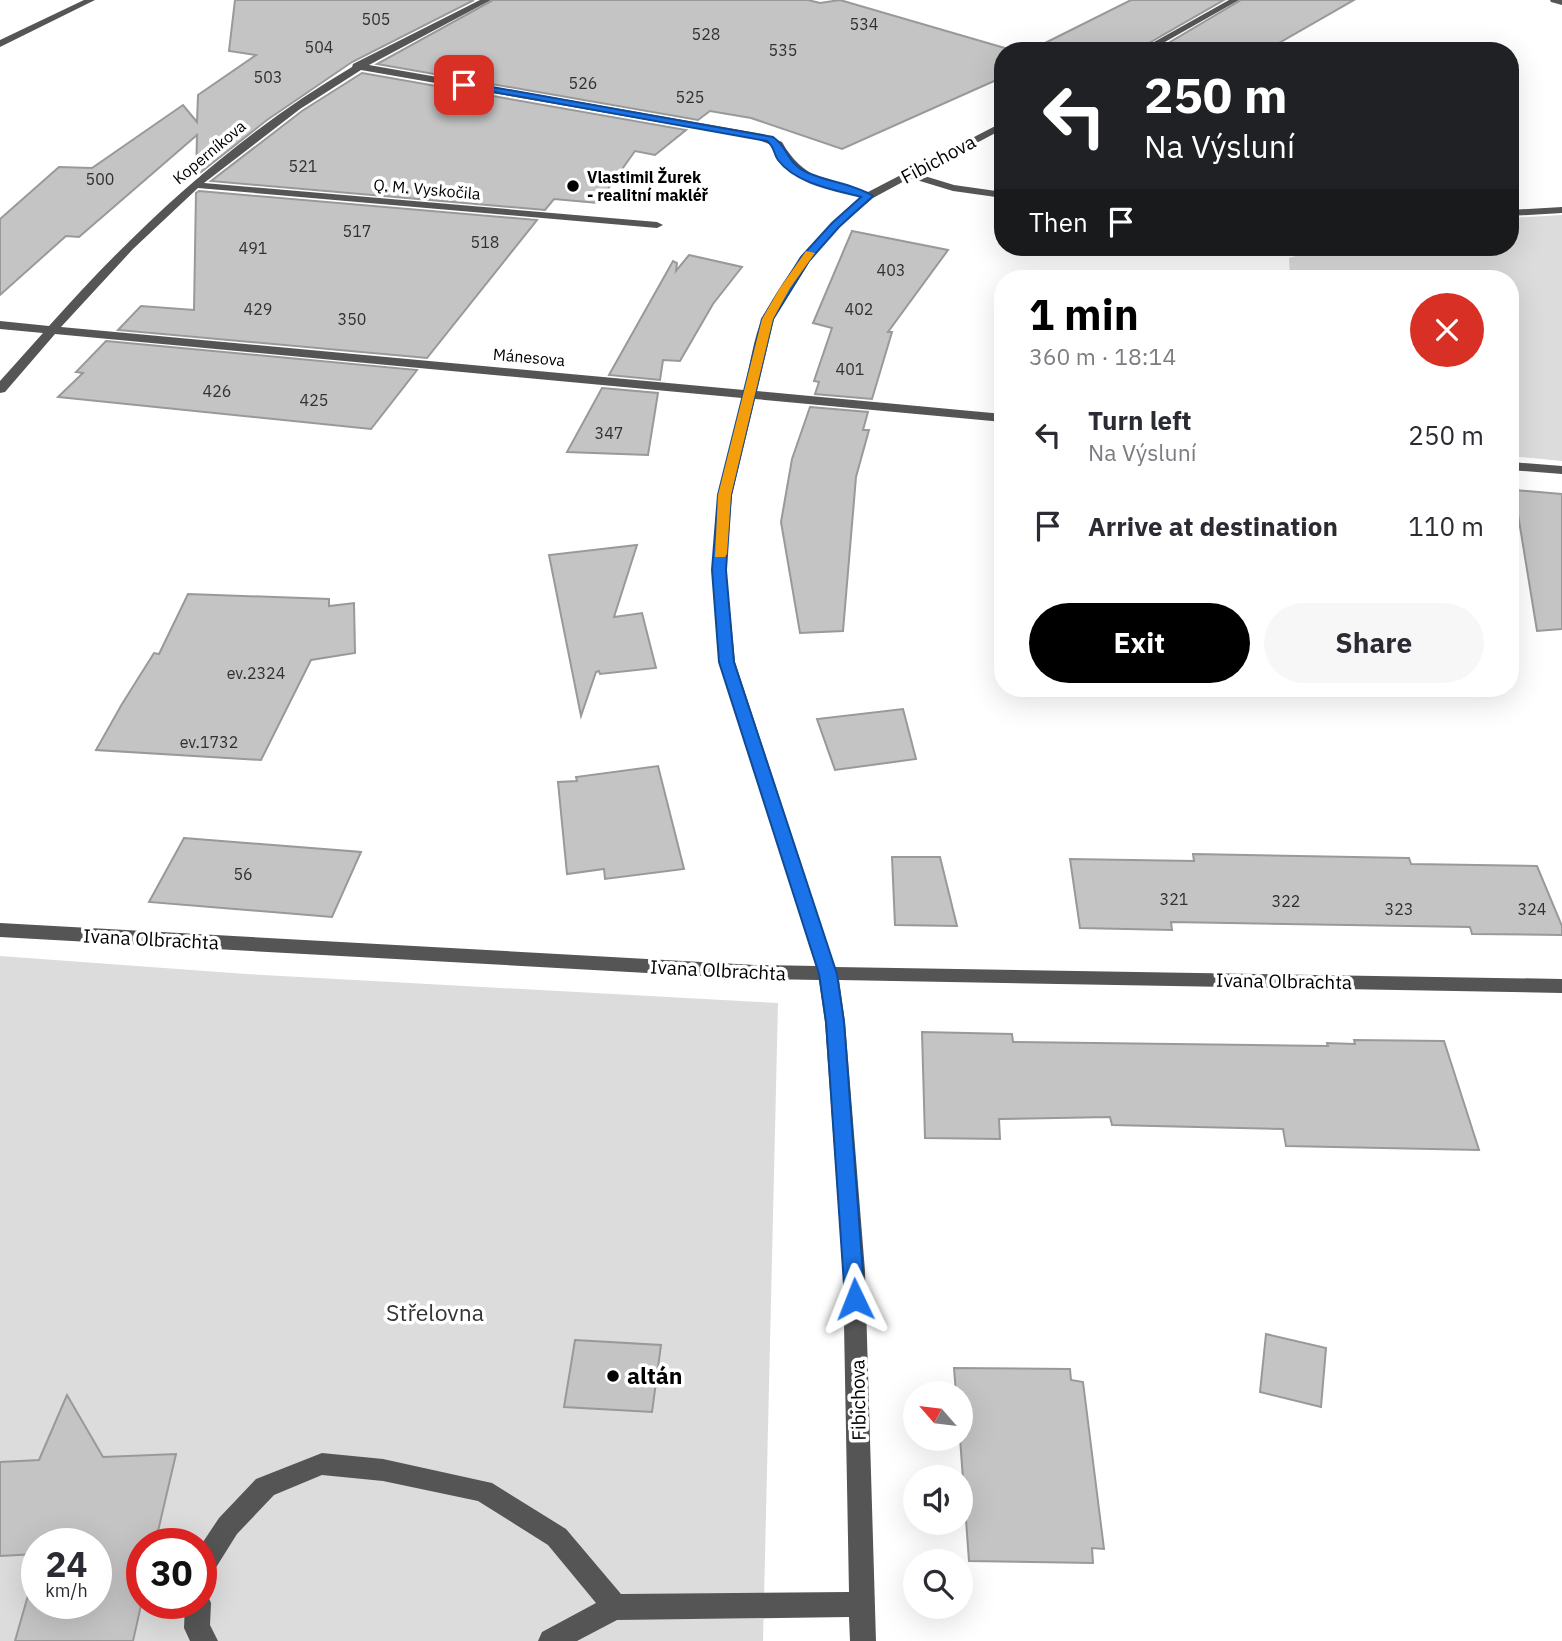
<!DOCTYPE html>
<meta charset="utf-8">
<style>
body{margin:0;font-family:"IBM Plex Sans",sans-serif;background:#f7f7f7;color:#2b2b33;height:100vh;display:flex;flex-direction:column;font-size:26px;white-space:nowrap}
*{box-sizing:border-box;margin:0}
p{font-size:23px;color:#7c7c81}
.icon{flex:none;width:38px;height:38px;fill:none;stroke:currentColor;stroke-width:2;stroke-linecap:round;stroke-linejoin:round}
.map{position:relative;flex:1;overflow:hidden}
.sheet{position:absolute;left:994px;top:270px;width:525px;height:427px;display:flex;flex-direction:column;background:#fff;border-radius:28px;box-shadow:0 7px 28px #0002}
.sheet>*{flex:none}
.hud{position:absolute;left:994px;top:42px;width:525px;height:214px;border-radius:28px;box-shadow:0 7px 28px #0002;background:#202124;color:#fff;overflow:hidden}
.needle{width:46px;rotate:298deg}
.fabs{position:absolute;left:903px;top:1381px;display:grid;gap:14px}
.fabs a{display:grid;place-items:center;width:70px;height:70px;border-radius:50%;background:#fff;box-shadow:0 7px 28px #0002;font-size:35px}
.speed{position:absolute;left:21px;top:1528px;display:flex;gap:14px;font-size:35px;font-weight:700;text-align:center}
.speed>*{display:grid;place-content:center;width:91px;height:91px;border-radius:50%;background:#fff;box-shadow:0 7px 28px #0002;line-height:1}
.speed small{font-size:18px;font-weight:400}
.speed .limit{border:10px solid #d22;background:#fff;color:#111}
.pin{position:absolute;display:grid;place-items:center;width:60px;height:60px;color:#fff;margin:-30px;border-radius:14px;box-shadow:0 4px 10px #0006}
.me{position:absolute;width:77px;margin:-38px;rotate:358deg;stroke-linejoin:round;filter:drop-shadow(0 0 5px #0008)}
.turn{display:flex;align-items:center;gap:24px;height:147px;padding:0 35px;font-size:32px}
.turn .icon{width:91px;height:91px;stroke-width:2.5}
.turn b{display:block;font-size:49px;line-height:60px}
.then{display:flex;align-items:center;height:66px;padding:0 35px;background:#0003;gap:14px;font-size:26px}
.round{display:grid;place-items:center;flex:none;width:74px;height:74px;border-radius:37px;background:#f7f7f7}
.headline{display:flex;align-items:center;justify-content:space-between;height:119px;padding:0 35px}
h1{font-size:42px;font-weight:800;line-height:52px;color:#000}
.button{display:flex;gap:14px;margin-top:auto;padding:14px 35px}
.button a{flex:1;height:80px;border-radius:42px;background:#000;color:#fff;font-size:28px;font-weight:800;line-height:80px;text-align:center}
.button a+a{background:#f7f7f7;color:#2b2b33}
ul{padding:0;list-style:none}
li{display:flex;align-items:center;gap:21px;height:91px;padding:0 35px}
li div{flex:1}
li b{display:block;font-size:26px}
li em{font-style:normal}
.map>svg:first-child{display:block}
.green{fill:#dcdcdc;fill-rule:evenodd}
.building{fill:#c4c4c4;stroke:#999;stroke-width:2}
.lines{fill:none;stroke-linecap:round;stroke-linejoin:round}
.minor{fill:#555;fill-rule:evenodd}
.route{fill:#1a73e8;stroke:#114b97;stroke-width:2}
.slow{fill:#f59e0b}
.poi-dot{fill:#000;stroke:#fff;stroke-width:2.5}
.labels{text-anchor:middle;stroke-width:7;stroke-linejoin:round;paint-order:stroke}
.number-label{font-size:16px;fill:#313131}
.far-street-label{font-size:16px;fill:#000;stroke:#fff}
.far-poi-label{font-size:16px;font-weight:bold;fill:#000;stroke:#fff;text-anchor:start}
.street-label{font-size:19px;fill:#000;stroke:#fff}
.near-park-label{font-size:23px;fill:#333;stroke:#fff}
.near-poi-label{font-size:23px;font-weight:bold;fill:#000;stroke:#fff;text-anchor:start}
</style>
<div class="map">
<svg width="1562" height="1641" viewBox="0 0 1562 1641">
<rect width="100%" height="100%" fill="#fff"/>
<g class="green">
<path d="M1562,215v246l-52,-5v-178h-220l-1,-20 38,-11h183v-29z"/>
<path d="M0,956l246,18 532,29 -15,638h-763zM37,1544h59v59h-59zM142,1544h59v59h-59z"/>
</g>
<g class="building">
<path d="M235,0h239l-122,62 -85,58 -71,56 1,-41 -118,102 -13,-1 -66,59v-76l59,-52 33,1 91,-63 14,17 1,-27 58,-40 -27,-4z"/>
<path d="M493,0h315l12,3 20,-3 175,51h-12v26l-161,72 -91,-31 -41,-7 -12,9 -321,-56z"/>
<path d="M1131,0h93l-89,51h-106z"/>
<path d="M1241,0h113l-89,51h-110z"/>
<path d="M362,73l324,57 -31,25 -20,-4 -37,52 -44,-4 -9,11 -334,-29 91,-70z"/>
<path d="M199,191l338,29 -110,138 -309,-28 23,-24 53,4 2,-117z"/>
<path d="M852,231l96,19 -60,82h4l-20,67 -57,-5 4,-12 -5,-1 18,-53 -19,-5z"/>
<path d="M689,255l53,12 -29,37 -33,57 -17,-1 -3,20 -51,-5 64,-114 4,2 -1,8z"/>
<path d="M106,341l311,29 -46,59 -313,-32 25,-24 -7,-1z"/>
<path d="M602,388l56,5 -10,62 -81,-3z"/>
<path d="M810,407l58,5 -5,18h6l-13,47 -13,154 -43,2 -19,-111 11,-63z"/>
<path d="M1514,490l48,4v135l-25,2z"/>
<path d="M637,545l-23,72 28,-4 14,55 -56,6 -1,-3 -3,1 -15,44 -32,-161z"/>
<path d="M188,594l141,5v7l25,-3 1,50 -44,7 -50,100 -165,-10 26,-46 32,-51 5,1z"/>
<path d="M903,709l13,50 -81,11 -18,-51z"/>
<path d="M658,766l26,103 -79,10 -1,-10 -37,5 -9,-92 19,-1 -1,-4z"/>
<path d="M184,838l177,14 -29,65 -183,-15z"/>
<path d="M1193,854l216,4 2,6 126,2 25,60v9l-90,-1 -2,-7 -299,-5 1,8 -92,-2 -10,-69 124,2z"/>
<path d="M892,857h48l17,69 -62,-1z"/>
<path d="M922,1032l90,2 1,8 315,4 -1,-3 28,1 -1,-4 90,1 35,109 -193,-4 -3,-17 -171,-4 -2,-8 -111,2 1,20 -75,-1z"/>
<path d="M1266,1334l60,14 -5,59 -61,-15z"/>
<path d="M575,1340l86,5 -9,67 -88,-5z"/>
<path d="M954,1368l116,1 1,11 12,2 21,167 -12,-1 1,15 -124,-2 -9,-123 1,-45h-5z"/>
<path d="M67,1395l36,62 73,-3 -21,90h-13v57l-9,40h-118l22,-77v39h59v-59h-59v10l-37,2v-94l39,-2z"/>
</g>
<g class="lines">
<g class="minor">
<path d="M84,0h11l-95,47v-7z"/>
<path d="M480,0h11l-122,65 394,69 19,8c20,36 48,41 86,50l135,-70v7l-85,45 36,11 49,7v6l-50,-7 -43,-13 -37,20 -34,29 -29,34 -36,58 -17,72 246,23v8l-248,-23 -23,96 -6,75 9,92 100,305 727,12v14l-723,-13 6,42 20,249 11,370h-26l-1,-24 -232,3 -40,21h-39l4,-9 54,-29 -48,-58 -70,-44 -95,-20 -61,-6 -48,20 -37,39 -27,43 -9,3v-35l18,-27 37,-39 66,-26 61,6 109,24 74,46 55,65 228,-2 -6,-321 -18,-249 -6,-42 -64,-1 -755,-42v-14l755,42 61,1 -97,-304 -7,-92 6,-75 24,-97 -687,-64 -50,58 -5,1v-12l43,-48 -43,-4v-8l49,5c89,-100 187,-191 303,-259l1,-3zM361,70l395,69 18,7c15,35 53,42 87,51 -40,34 -74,73 -98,120 -10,21 -13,50 -19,73l-683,-63 72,-78 65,-61 459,40 6,-3 -6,-3 -453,-39 96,-74z"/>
<path d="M1229,0h10l-90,51h-11z"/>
<path d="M1550,0h12v5l-11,-3z"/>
<path d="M1562,207v6l-52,3v-6z"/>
<path d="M1259,247h53l-6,3h-41z"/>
<path d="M1510,462l52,4v8l-52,-4z"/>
<path d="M201,1592l6,2 4,9 -1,22 8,16h-28l-6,-13 1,-25h16z"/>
</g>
</g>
<path class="route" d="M464,82l309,55c15,10 14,26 33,35 21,10 49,12 67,24l-34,31 -30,34 -36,58 -42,176 -5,75 8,92 103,312 7,48 21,277 -3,6 -7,3 -7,-3 -3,-6 -19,-277 -7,-48 -100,-312 -7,-92 6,-75 44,-176 39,-62 31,-34 29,-26c-26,-7 -65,-13 -83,-37 -5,-7 -3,-13 -11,-19l-307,-55 -1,-1z"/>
<path class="slow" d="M806,251l9,2 -25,35 -17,31 -42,176 -4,59 -2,3h-10l3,-62 44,-176 18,-31z"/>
<g class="poi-dot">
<circle cx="573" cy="186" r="7"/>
<circle cx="613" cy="1376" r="7"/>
</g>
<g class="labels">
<g class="number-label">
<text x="376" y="25">505</text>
<text x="864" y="30">534</text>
<text x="706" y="40">528</text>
<text x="319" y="53">504</text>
<text x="783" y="56">535</text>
<text x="268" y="83">503</text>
<text x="583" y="89">526</text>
<text x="690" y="103">525</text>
<text x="303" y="172">521</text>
<text x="100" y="185">500</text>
<text x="357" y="237">517</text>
<text x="485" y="248">518</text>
<text x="253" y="254">491</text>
<text x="891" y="276">403</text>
<text x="258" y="315">429</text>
<text x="859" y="315">402</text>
<text x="352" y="325">350</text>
<text x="850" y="375">401</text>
<text x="217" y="397">426</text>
<text x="314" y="406">425</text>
<text x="609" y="439">347</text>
<text x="256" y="679">ev.2324</text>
<text x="209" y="748">ev.1732</text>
<text x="243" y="880">56</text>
<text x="1174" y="905">321</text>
<text x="1286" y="907">322</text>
<text x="1399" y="915">323</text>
<text x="1532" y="915">324</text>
</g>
<g class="far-street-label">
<text transform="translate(209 152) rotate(-40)" y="6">Koperníkova</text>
<text transform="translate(427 189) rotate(5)" y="6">Q. M. Vyskočila</text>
<text transform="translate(529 357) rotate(5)" y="6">Mánesova</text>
</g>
<g class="far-poi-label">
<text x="587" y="183">Vlastimil Žurek<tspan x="587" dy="18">- realitní makléř</tspan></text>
</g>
<g class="street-label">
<text transform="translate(938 159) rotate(-28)" y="7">Fibichova</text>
<text transform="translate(151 939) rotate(3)" y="7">Ivana Olbrachta</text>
<text transform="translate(718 970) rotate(3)" y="7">Ivana Olbrachta</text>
<text transform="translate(1284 981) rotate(1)" y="7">Ivana Olbrachta</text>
<text transform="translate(858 1400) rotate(-91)" y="7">Fibichova</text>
</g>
<g class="near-park-label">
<text x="435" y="1321">Střelovna</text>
</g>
<g class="near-poi-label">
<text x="627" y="1384">altán</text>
</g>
</g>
</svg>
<div class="fabs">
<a><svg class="needle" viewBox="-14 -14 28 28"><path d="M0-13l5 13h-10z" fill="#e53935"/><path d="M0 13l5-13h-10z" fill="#7c7c81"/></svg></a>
<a><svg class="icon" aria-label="sound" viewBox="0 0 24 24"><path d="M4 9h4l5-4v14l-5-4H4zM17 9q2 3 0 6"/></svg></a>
<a><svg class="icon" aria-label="search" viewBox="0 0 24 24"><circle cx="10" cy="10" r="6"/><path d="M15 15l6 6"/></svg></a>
</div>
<div class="speed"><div>24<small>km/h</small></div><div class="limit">30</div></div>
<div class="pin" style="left:464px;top:85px;background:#d93025"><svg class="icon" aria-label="arrive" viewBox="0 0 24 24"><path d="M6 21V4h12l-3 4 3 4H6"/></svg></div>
<svg class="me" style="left:855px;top:1299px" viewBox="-20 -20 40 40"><path d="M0-17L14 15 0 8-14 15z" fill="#1a73e8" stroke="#fff" stroke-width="4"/></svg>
<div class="hud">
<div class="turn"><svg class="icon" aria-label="left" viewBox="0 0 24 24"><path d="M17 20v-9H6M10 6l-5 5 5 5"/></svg><div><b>250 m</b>Na Výsluní</div></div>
<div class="then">Then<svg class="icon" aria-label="arrive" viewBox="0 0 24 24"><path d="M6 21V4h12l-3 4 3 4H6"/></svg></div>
</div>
<section class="sheet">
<div class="headline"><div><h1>1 min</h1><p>360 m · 18:14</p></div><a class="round" style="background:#d93025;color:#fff"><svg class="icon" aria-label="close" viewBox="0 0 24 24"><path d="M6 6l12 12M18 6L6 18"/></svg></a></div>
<ul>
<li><svg class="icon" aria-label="left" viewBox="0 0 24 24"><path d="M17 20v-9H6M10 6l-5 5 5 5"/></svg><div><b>Turn left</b><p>Na Výsluní</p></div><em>250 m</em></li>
<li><svg class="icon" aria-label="arrive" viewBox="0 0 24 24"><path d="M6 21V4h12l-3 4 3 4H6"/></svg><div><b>Arrive at destination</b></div><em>110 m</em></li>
</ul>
<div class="button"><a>Exit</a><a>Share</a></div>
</section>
</div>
